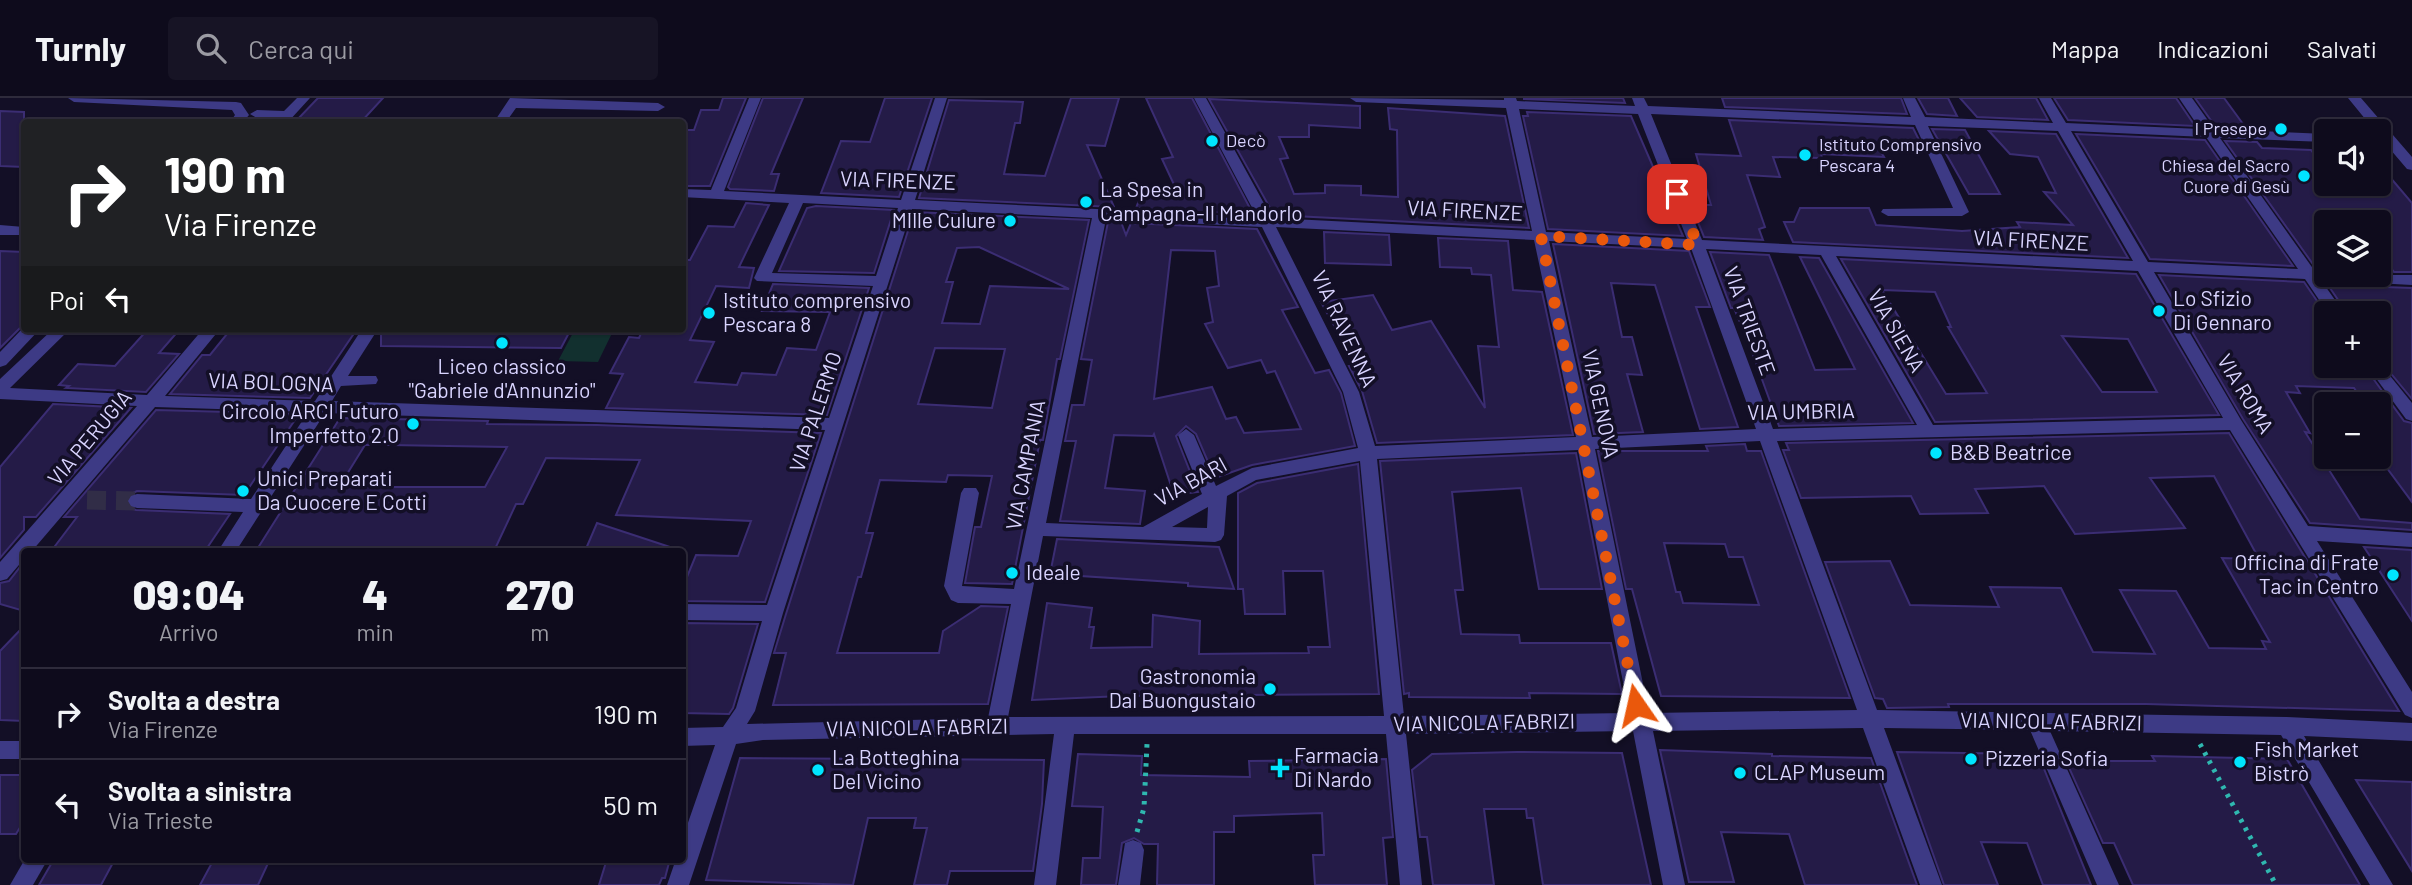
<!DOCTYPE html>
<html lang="it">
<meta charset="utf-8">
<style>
body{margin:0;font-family:Barlow,sans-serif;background:#171425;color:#f1f3f6;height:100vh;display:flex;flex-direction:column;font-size:26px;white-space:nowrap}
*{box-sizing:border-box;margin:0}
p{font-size:23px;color:#9b9ba3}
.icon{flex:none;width:38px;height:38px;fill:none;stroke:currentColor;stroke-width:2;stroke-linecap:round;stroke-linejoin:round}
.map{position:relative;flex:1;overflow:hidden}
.details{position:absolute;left:21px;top:450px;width:665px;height:315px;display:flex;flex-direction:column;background:#0e0b1c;border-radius:7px;box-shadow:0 2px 5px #0004,0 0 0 2px #2e2b3b}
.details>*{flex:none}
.hud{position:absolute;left:21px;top:21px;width:665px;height:214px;border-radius:7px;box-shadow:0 2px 5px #0004,0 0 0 2px #2e2b3b;background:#202124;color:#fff;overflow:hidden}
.buttons{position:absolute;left:2314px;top:21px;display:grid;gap:14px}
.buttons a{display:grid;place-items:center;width:77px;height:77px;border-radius:7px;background:#0e0b1c;box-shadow:0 2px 5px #0004,0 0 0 2px #2e2b3b;font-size:35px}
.pin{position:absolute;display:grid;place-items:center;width:60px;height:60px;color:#fff;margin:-30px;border-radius:14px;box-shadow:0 4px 10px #0006}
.me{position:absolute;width:77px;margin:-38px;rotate:349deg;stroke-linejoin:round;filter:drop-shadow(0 0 5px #0008)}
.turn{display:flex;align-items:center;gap:24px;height:147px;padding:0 28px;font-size:32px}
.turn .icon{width:91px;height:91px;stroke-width:2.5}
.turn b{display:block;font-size:49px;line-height:60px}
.then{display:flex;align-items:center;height:66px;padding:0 28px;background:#0003;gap:14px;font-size:26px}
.eta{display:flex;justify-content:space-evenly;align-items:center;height:119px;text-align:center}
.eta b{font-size:42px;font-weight:800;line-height:49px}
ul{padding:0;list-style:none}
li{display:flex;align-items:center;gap:21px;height:91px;padding:0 28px;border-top:2px solid #2e2b3b}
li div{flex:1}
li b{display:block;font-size:26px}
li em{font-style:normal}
header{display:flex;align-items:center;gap:42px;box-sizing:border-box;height:98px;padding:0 35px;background:#0e0b1c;border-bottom:2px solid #2e2b3b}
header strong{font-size:33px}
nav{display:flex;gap:38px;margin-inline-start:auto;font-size:24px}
.search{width:490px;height:63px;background:#171425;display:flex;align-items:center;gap:18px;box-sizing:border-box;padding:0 24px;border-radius:7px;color:#9b9ba3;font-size:26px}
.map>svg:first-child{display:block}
.green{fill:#12302f}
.building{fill:#241b47;stroke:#3b2d73;stroke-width:2;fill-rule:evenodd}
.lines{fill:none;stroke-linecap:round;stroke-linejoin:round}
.minor-tunnel{stroke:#312d47;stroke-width:19;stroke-dasharray:19 10;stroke-linecap:butt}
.path{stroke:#2fb8b0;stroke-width:5;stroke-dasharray:3.5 6;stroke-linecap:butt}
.minor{fill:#3d3a85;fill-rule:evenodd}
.route{stroke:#ea580c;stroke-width:12;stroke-dasharray:0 21.6}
.poi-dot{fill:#00e5ff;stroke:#130f26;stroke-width:2.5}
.labels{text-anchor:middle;stroke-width:7;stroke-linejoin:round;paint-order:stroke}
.far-poi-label{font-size:18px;fill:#d9d4ff;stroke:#130f26;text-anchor:end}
.street-label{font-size:21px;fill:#d9d4ff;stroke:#130f26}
.poi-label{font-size:21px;fill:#d9d4ff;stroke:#130f26;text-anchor:start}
</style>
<header>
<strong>Turnly</strong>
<div class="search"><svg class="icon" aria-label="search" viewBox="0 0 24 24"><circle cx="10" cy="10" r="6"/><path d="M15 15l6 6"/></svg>Cerca qui</div>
<nav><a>Mappa</a><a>Indicazioni</a><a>Salvati</a></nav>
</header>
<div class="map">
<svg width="2412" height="787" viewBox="0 0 2412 787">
<rect width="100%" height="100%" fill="#130f26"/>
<path class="green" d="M575,231h39l-16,33 -40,-1z"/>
<g class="building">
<path d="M318,0h65l-22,24h-66z"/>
<path d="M723,0h23l-36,88h-28v-56h12l7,-20h18z"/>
<path d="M763,0h40l-32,76h8l-5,17 -44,-2 -2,-2z"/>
<path d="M885,0h47l-33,99 -78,-4 20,-52 29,1z"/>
<path d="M1071,0h48l-14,48 -18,-1 27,62 -195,-9 30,-98 74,2 -3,21h-5l-11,51 41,2z"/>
<path d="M1146,0h46l61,116 -117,-6 4,-10 37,-7 -15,-32 11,-2z"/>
<path d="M1524,0h99l2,5 -101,-4z"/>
<path d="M1722,0h179l6,16 -182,-7z"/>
<path d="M1918,0h30l9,18 -30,-2z"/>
<path d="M1960,0h76l12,22 -71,-3z"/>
<path d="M2054,0h122l19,28 -127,-6z"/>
<path d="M2195,0h29l22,30 -31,-2z"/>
<path d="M1209,1l151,7v22l-51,-3v12h-30l9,21 -8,1 14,35 31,-1v-8l36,1v9l37,2 -1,-67 -7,-1 -2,-21 117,8 24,112 -255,-13z"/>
<path d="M0,13l24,1v55l-24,-1z"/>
<path d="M1527,14l104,4 52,120 -135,-7 -25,-113h5z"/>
<path d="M1729,22l184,8 10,20 -45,-2 6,11 -63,-3 1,4 -49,-1 7,20 -33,-2 18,52 -6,2 4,11 -59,-3 -13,-32h20l-15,-51 45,2z"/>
<path d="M1932,31l33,1 35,64h-31z"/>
<path d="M1989,33l67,3 72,124 -335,-16 -9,-20h10l6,-14h69l7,17 86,6 58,-4 -3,-5 56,3 -29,-33 12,1 -18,-36 -28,-3z"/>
<path d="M2076,36l129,6 88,126 -143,-7z"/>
<path d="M2225,43l32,1 5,6 49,2 15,18v16h52v-21l34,40v69h-18l-16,-19v-31h-52v46l-11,-1z"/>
<path d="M746,105l23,2 -30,62 15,1 -5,20 -33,-2 -26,54 24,2 -19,40 42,3 5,-12 34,2 11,-27 29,2 14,-38 -68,-1 11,-27 96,4 -42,127 -221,-7 17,-34 -13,-1 19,-36 10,1 4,-9h39v-69h8l18,-34 26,1z"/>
<path d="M816,108l78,4 -20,63 -95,-2 28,-63z"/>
<path d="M914,114l175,8 -29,139h-3l-14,81h-3l-28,144 -47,-1 10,-56h6l11,-51 -44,-1 -2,7 -66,-2 -14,53h7l-12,44h-3l-21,76h102l4,-22 38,-25 27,1 -20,97 -215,1 13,-52h-12l12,-39zM979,149l90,42 -79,-3 -10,38 -38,-1 11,-41h-7l11,-34zM935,250l70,1 -13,59 -74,-4z"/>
<path d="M1108,124h13l5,13 5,-12 126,6 41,78 -16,3 33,63 14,-3 12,23 14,53 -103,19 -37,13 -19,-44 -10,-8 -10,10 22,56 -24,3 -20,-61 -1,2 -39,-1 -9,53 40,3 -5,33 -80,-3 16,-80h-11l7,-36h12l8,-45 -11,-1zM1171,152l44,1 4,35 -12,2 6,34 -8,2 23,44 33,-8 6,13 8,-2 26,58 -57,4 -8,-16 -10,2 -14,-32 -58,12z"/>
<path d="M1324,134l65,3 2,30 -66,-2z"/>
<path d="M1438,140l70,3 5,49 29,2 31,143 -196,8 -15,-52 -13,-25 7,-1 -35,-63 52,-7 19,35 39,-9 54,87 -7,-62 21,1 -8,-72 -19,-1 -1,-6 -31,-1z"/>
<path d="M1553,146l136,7 21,56h-14l42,120 -38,2 -45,-144 -44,-2 11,54h10l10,38 -15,-1 16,58 -49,2z"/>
<path d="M0,153l24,1v72l-24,24z"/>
<path d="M1710,154l59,3 46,115 40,-1 -55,-112 19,1 94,165 -134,3 -31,-85 -14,-33h-3z"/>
<path d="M1841,161l295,15 83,141 -284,7zM1882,192l53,2 16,35h-3l39,66 -41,1zM2062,238l66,3 29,53h-55z"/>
<path d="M2159,177l145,7 22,32v52h38l40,55 8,2v79l-34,-46v-52h-13l-11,-16 -58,-2 4,7 -14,-1 24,41 -5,-1 55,87 52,4v7l-102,-7 -67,-104z"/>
<path d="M2328,187l84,3v111l-34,-41v-45h-31z"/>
<path d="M148,231h32l-21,24 20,1 -33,38 -80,-4 3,-2 -10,-1 19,-21 37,2z"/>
<path d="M231,231h126l-47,69 -140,-4 32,-39h8z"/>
<path d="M381,231h190l-10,19 -180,-2z"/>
<path d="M53,306l78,4 -95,109h-12v13l-24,28v-91z"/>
<path d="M156,312l143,4 -55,81 -107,-4 -8,4 -3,7 4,6 6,2 94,4 -25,37 -153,-1 25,-33h-13z"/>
<path d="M340,320l148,3 -1,3 110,1 224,8 -56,169 -83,-1v-12l14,-34 42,1 13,-35 -135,-6 24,-55 -94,-2 -23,46h-7l-22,47h-238zM365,347h24l118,2 -22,40h-146z"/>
<path d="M2229,335l170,278 -253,-7h-198l1,3 -62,1 -4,-9 -8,-1 -50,-136 65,-1 20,44 89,2 -9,-20 71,1 32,64 62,2 -35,-64 56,1 33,57 57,1 -4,-8 8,1 -48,-84 37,1 -45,-83 -64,2 35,50 -110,6 -31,-48 -69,3 13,24 -68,1 -9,-18 -110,2 -18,-48h6l-3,-7z"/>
<path d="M1745,346l2,7h14l89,247 -189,-2 -29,-107h-6l-28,-138h110l-2,-5zM1664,445l61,1 4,13h14l16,48 -76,-2 -3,-11h-4z"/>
<path d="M1576,355l26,136h-63l-18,-101 -69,4 11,98h-8l6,44 58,1 1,8h91l11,51 -93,-1 1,5 -121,-1v-4l-5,1 -24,-233z"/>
<path d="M1358,366l21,230 -257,2 -90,4 15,-97 45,5 -3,19h5l-3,21 61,-1 1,-32 47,6 -1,33 110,-1 -1,-6h22l-7,-76h-40l2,43h-40l-2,-25h-5v-96l19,-10z"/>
<path d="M597,425l76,25v3h-88z"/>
<path d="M1057,441l162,8 15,42 -46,-3v-3l-138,-9z"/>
<path d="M2364,449l48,3v71z"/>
<path d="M24,464v49l-24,-7v-21l9,-2z"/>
<path d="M682,525l76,1 -25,84 -4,6 -47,-1z"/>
<path d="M24,528v95l-24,-1v-69z"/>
<path d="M1660,652l112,4v2l99,2 46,127h-112l-16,-51 -68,-2 13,50h-45z"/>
<path d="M1517,654l105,1 29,132h-108l-10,-67h-6l-1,-9h-42l10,76h-61l-6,-48h-7l-8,-67 20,-16z"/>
<path d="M1897,654l141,2 53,131h-48l-16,-42 -46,-1 17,43h-54z"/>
<path d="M1078,656l64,2 -1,19 109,2 -1,-16 137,-2 7,78 -10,1 4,47h-72l-2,-30h11l-2,-42 -88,3v16h-20v53h-57l1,-41h-14l-10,-6 -12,5 -6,42h-35l2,-27h17l3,-51 -31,-1z"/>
<path d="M2152,658l135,3 73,126h-227l-19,-42h-11l-37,-82h89z"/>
<path d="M740,660l304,2 -2,44 -9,67h-83l-3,14h-33l13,-57h-13l2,-10h-48l-15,67 -147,-5z"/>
<path d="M0,677h24v46l-8,13h-16z"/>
<path d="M2356,682l56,2v89z"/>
<path d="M54,761h61l-14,26h-62z"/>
<path d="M214,761h56l-12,26h-58z"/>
<path d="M607,761h63l-5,19h-3l-3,7h-60z"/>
</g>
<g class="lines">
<path class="minor-tunnel" d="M87,402l50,1"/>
<g class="path">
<path d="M2200,646l76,141"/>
<path d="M1137,734l7,-24 3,-64"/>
</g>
<g class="minor">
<path d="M68,0l168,4 5,1 8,12 -6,7h-13l5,-7 -3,-5 -158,-8z"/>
<path d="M297,0h13l-22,24h-13l2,-3 -20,-1 -7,-4 7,-4 27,1z"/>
<path d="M510,0l148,5 7,4 -7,4 -142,-3 -10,14h-12z"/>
<path d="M749,0h12l-37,93 177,9 34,-102h12l-32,102 342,17 -63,-119h12l66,120 260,13 -26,-123 -150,-6 -6,-4 154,2v-2h12l1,3 118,5 -3,-8h12l4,8 263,11 -8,-19h12l10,19 128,6 -14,-25h12l15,25 134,6 -21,-31h13l22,31 112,5v8l-106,-4 94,132 12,1v4h86v10l-91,-5 23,33h-16l-23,-34 -151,-7 87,148 67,106 104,7v14l-95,-6 95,151v26l-7,-3 -175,-285 -453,11 100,269 410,7 125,6v18l-108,-5 89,149h-23l-89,-150 -231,-4 69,154h-22l-67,-155 -146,-2 58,157h-22l-57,-157 -210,3 32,154h-22l-30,-154 -227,3 16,151h-22l-14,-151h-312l-18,151h-22l20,-151 -291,6 -27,4 -47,141h-22l9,-26h6v-19l33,-95 -33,1v-18l41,-1 13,-19 26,-87 -80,-1v-16l85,1 58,-175 -500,-17 -89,138h-18l25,-39 -106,-4 -6,-2 -3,-5 3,-5 6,-2 114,5 57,-87 -153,-5 -123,144h-8v8l-17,20 -7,2v-19l137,-156 -137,-7v-20l53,-50h17l-60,59 137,7 56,-66h17l-55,67 150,5 47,-72h16l-30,47h28l2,4 -2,4 -35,2 -9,15 497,17 44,-132 -116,-5 -3,-3 35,-75 -107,-6v-8l29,1zM1519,11l119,5 49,125 -141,-7zM1651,16l264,11 38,83 -70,1 -2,3 7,4h74l7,-4 -41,-86 130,5 75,130 -431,-21zM2071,33l135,6 92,132 -150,-7zM803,105l95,5 -22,68 -104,-3zM912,111l180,9 -78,371 -52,-3 17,-93 -3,-5h-12l-3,5 -17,93 7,14 7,3 53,1 -23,114 -241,6 8,-13 28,-98zM1106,121l156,8 81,165 15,56 -106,20 -36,18 -22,-51 -8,-6 -8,6 24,59 -59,33 -97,-4zM1276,129l258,13 42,197 -201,9 -16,-54zM1549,143l142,7 65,181 -164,8zM1706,151l115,6 96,170 -144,4zM1836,158l302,15 85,147 -290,7zM1760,343l97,269 -208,3 -54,-264zM1578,352l51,263 -225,3 -27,-257zM1360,363l24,255 -376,1 35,-181 172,6 6,-2 3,-5 3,-39 29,-16zM1208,409l-1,21 -35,-1z"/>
<path d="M2348,0h13l51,59v13l-5,-1 -29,-34v-4h-3z"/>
<path d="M0,127l24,2v8h-24z"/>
<path d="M24,229l16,2 -34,36 -6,2v-15z"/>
<path d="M2378,263l34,42v18l-6,-2 -39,-53h11z"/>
<rect x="0" y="643" width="24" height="18"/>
<path d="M1133,742l8,3 3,7 -4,35h-22l7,-42z"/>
<path d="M25,761h23l-15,26h-23z"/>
</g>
</g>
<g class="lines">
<path class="route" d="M1636,607l-95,-469 157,9 -21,-51"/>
</g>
<g class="poi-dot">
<circle cx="2281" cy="31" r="7"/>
<circle cx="1212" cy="43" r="7"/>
<circle cx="1805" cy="57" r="7"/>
<circle cx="2304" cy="78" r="7"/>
<circle cx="1086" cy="104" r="7"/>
<circle cx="1010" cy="123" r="7"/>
<circle cx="2159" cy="213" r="7"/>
<circle cx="709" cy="215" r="7"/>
<circle cx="502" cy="245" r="7"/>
<circle cx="413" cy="326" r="7"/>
<circle cx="1936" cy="355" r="7"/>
<circle cx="243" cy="393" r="7"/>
<circle cx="1012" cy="475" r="7"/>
<circle cx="2393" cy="477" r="7"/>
<circle cx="1270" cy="591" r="7"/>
<circle cx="1971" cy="661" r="7"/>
<circle cx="2240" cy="664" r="7"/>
<path d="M1276.5 659.5h7v7h7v7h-7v7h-7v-7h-7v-7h7z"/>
<circle cx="818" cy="672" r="7"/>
<circle cx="1740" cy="675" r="7"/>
</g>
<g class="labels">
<g class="far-poi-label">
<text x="2267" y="37">I Presepe</text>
<text x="1226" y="49" text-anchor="start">Decò</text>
<text x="1819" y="53" text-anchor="start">Istituto Comprensivo<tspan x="1819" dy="21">Pescara 4</tspan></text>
<text x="2290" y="74">Chiesa del Sacro<tspan x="2290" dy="21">Cuore di Gesù</tspan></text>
</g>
<g class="street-label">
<text transform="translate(898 83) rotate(2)" y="7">VIA FIRENZE</text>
<text transform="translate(1465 113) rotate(3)" y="7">VIA FIRENZE</text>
<text transform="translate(2031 143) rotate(3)" y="7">VIA FIRENZE</text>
<text transform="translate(1749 223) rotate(70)" y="7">VIA TRIESTE</text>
<text transform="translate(1344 231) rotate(65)" y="7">VIA RAVENNA</text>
<text transform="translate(1896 233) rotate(60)" y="7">VIA SIENA</text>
<text transform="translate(271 285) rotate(2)" y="7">VIA BOLOGNA</text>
<text transform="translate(2245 296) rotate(59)" y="7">VIA ROMA</text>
<text transform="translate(1600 306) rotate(78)" y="7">VIA GENOVA</text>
<text transform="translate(816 314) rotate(-72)" y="7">VIA PALERMO</text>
<text transform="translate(1801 314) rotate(-1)" y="7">VIA UMBRIA</text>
<text transform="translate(90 340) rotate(-50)" y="7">VIA PERUGIA</text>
<text transform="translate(1026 367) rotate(-79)" y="7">VIA CAMPANIA</text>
<text transform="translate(1191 384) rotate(-29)" y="7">VIA BARI</text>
<text transform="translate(2051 624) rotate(1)" y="7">VIA NICOLA FABRIZI</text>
<text transform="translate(1484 625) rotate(-1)" y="7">VIA NICOLA FABRIZI</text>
<text transform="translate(917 630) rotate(-1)" y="7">VIA NICOLA FABRIZI</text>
</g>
<g class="poi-label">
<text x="1100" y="99">La Spesa in<tspan x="1100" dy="24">Campagna-Il Mandorlo</tspan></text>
<text x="996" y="130" text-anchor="end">MIlle Culure</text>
<text x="2173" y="208">Lo Sfizio<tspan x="2173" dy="24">Di Gennaro</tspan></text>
<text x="723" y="210">Istituto comprensivo<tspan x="723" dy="24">Pescara 8</tspan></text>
<text x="502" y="276" text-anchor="middle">Liceo classico<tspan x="502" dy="24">"Gabriele d'Annunzio"</tspan></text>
<text x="399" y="321" text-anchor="end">Circolo ARCI Futuro<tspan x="399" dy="24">Imperfetto 2.0</tspan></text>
<text x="1950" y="362">B&amp;B Beatrice</text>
<text x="257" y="388">Unici Preparati<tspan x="257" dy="24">Da Cuocere E Cotti</tspan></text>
<text x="2379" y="472" text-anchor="end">Officina di Frate<tspan x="2379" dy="24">Tac in Centro</tspan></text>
<text x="1026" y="482">Ideale</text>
<text x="1256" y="586" text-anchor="end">Gastronomia<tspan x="1256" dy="24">Dal Buongustaio</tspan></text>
<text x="2254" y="659">Fish Market<tspan x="2254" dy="24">Bistrò</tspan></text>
<text x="1294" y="665">Farmacia<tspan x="1294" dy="24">Di Nardo</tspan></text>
<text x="832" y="667">La Botteghina<tspan x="832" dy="24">Del Vicino</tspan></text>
<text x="1985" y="668">Pizzeria Sofia</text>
<text x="1754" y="682">CLAP Museum</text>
</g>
</g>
</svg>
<div class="buttons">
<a><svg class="icon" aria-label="sound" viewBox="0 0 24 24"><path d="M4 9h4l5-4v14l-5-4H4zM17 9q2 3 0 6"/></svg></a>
<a><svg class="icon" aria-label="layers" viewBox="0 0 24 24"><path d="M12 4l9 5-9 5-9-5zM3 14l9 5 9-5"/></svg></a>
<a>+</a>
<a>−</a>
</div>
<div class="pin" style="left:1677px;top:96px;background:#d93025"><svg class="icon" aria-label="arrive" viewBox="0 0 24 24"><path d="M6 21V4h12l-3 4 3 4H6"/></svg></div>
<svg class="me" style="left:1636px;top:607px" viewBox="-20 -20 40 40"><path d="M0-17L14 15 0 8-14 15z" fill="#ea580c" stroke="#fff" stroke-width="4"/></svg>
<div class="hud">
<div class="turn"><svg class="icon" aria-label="right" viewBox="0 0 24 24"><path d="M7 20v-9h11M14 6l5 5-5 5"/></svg><div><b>190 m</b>Via Firenze</div></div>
<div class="then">Poi<svg class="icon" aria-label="left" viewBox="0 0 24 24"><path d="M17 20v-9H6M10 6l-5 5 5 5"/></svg></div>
</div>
<section class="details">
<div class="eta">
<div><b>09:04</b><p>Arrivo</p></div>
<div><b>4</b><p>min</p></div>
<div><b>270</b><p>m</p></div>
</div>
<ul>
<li><svg class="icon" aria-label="right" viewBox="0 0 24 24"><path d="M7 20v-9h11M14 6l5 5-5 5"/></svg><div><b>Svolta a destra</b><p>Via Firenze</p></div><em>190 m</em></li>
<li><svg class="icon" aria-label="left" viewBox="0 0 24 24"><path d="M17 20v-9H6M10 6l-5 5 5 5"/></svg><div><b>Svolta a sinistra</b><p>Via Trieste</p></div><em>50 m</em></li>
</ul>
</section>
</div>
